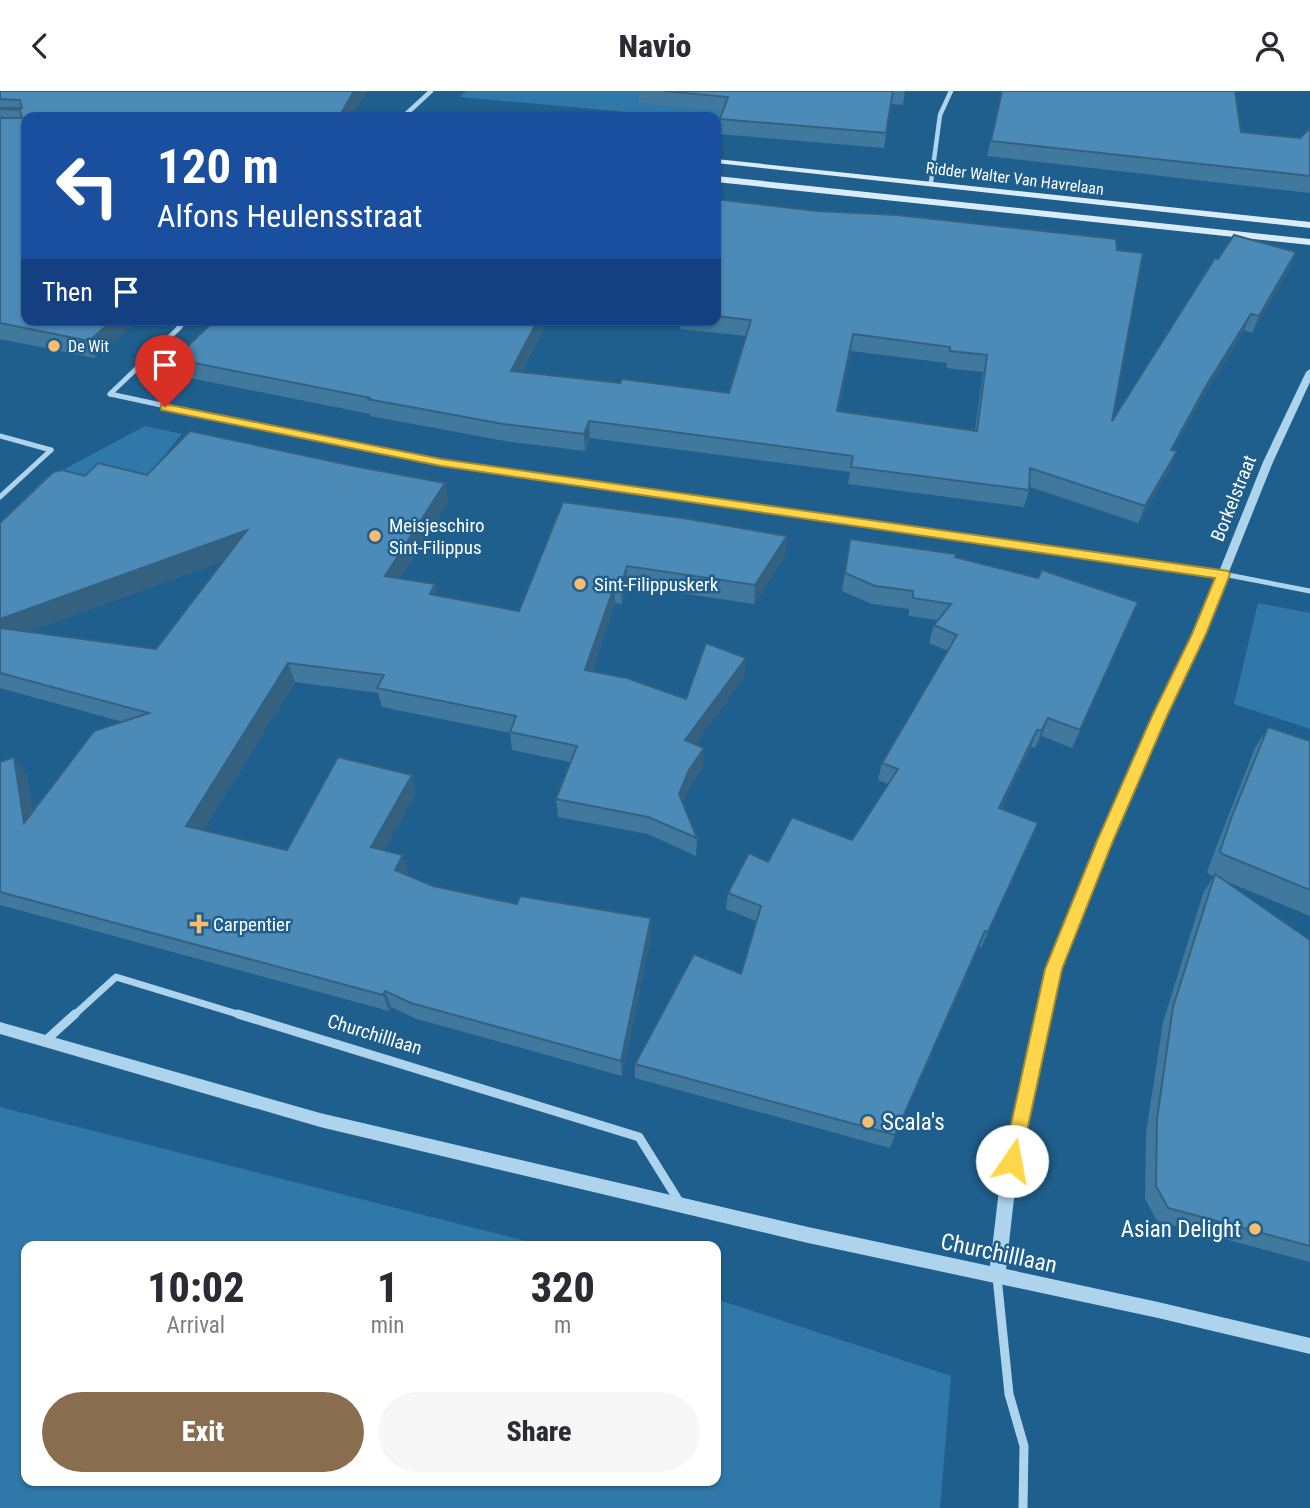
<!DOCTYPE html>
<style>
body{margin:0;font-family:"Roboto Condensed",sans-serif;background:#f7f7f7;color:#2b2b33;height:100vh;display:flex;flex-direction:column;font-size:26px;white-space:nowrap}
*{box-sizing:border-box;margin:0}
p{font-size:23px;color:#7c7c81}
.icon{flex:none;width:38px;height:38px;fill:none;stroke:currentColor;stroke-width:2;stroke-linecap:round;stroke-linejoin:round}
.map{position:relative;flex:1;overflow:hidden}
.sheet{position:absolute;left:21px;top:1150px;width:700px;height:245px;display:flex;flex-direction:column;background:#fff;border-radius:14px;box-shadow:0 2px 5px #0004}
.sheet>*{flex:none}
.top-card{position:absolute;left:21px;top:21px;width:700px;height:214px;border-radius:14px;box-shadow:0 2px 5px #0004;background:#1a4fa0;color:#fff;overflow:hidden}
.pin{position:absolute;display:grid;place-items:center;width:60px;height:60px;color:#fff;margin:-72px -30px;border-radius:50% 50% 50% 0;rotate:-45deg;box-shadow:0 0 7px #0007}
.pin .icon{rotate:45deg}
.me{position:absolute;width:77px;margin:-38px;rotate:12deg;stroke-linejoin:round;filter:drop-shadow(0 0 5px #0008)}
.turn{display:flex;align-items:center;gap:24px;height:147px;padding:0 21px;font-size:32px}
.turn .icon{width:91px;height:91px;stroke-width:2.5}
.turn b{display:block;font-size:49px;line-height:60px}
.then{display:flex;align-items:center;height:66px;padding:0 21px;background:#0003;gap:14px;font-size:26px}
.eta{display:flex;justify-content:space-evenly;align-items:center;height:119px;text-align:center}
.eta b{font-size:42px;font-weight:800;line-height:49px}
.action{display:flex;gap:14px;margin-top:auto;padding:14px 21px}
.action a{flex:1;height:80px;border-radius:42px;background:#886d4e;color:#fff;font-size:28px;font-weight:800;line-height:80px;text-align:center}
.action a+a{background:#f7f7f7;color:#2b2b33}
header{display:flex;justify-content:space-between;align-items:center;height:91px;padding:0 21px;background:#fff;font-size:32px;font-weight:800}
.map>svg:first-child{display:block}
.green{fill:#3078a9}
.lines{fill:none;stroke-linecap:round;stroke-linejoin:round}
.minor-far3{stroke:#aed3ec;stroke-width:4.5}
.minor-far2{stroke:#aed3ec;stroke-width:5}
.minor-far1{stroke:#aed3ec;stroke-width:7}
.minor{stroke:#aed3ec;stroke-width:9}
.tertiary{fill:#aed3ec;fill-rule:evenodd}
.secondary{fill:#daecf9;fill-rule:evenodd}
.wall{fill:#41789d;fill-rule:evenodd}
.shaded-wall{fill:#356180}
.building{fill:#4c8bb7;stroke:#356180;stroke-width:2;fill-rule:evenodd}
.route{fill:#ffd54a;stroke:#a68a30;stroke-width:2}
.poi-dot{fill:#fabd6e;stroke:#1f5f8d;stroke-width:2.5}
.labels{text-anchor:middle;stroke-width:5;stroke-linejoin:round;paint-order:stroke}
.far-street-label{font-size:16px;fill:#fff;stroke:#1f5f8d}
.far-poi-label{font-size:16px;fill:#fff;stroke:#1f5f8d;text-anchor:start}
.street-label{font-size:19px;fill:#fff;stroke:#1f5f8d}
.poi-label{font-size:19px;fill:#fff;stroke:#1f5f8d;text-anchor:start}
.near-poi-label{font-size:23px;fill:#fff;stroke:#1f5f8d;text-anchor:start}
.near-street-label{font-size:23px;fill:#fff;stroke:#1f5f8d}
</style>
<header><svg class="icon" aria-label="back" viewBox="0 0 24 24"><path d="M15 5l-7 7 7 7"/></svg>Navio<svg class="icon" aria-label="person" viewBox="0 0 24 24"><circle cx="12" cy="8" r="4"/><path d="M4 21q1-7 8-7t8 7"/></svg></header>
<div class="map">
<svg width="1310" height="1417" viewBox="0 0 1310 1417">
<rect width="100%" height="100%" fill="#1f5f8d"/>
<g class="green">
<path d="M466,0h267l-12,30h-5v-4h-35l-221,-20z"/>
<path d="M145,335l37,8 -45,54 -76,-17z"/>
<path d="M1258,512l52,10v116l-76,-25z"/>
<path d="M0,1016l545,139h-519v235h690v-182l235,77 -11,132h-940z"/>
</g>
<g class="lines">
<g class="minor-far3">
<path d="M403,26l28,-26"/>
<path d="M931,91l9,-67 11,-24"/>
<path d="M178,237l9,-8"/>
</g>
<g class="minor-far2">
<path d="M110,303l242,52 89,16 782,112 87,17"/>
<path d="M110,303l70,-67"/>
<path d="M0,345l51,14"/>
<path d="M0,406l51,-47"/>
</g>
<path class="minor-far1" d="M73,925l43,-39 128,39"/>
<g class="minor">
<path d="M238,923l401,123 41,66"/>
<path d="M44,951l31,-28"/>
<path d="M997,1186l12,117 15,52 -1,62"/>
</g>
<path class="tertiary" d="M1310,278v13l-37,80 -69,172 -39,82 -54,125 -50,128 -45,212 -10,88 152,33 152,36v16l-152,-36 -350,-75 -488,-116 -320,-93v-12l320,91 488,114 182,39 10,-85 47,-212 52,-128 54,-125 41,-82 69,-172 43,-90z"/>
<g class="secondary">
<path d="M716,68l594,63v6l-594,-65z"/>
<path d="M716,85l594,63v6l-594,-63z"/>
</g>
</g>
<g class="wall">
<path d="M0,0h367l-17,26h-324l112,203 -43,38 -95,-19z"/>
<path d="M639,0h266l-2,14 -12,-1 -7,44 -165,-14 1,-15 3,-8 -84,-8z"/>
<path d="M1002,0l239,41 59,6 10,-10v65l-323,-37z"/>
<path d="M716,108l396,222 106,-162 78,-7 -7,17 -37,64 -8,-3 -45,73 -26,47 4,1 -7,17 -32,55 -108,-36 -6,20 -176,-23 2,-12 -199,-26 -61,-8 -5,13 -80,-10 -135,-25v-2l-190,-38 -6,-17 41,-38 -3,-1h336l-27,52 99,11 109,10 17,-57 -66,-7v-9h36zM851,260l96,12 -1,5 37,4 -8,58 -137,-19z"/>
<path d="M147,384l301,27 -48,76 35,6 2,12 82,15 44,-109 224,34 -2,19 -31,49 -127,-19 -5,19 -7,-1 -23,68 94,28 58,-22 -49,67 8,22 -14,22 -7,15 15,35 -1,18 -48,-22 -90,-17 -2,-18 14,-37 -58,-12 -2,-17 -128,-26 -4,-14 -83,-11 -92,148 84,20 129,-57 -32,57 24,22 -1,3 26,11 84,18 134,14v17l-29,141 -205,-57 -26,-12 -2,4 -389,-106v-143l26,13 6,38 91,-91 -123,-34v-165l85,-47zM225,469l-69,89 -129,-17z"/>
<path d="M850,448l105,18 175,63 -58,128 -30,-12 -7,12 -4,-1 -30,62 37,14 -57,125 -2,-1 -89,201 -255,-70v-14l106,-90 15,-53 -30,-12 2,-16 40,-31 84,-22 36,-56 -10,-4 4,-17 66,-112 -19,-8 5,-18 3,-5 -28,-4v-7l-37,-5 -30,-13z"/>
<path d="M1268,636l42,14v175l-87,-36 87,60v322l-153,-41 -12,-22 1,-66 17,-111 41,-131 10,-15 -4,-1 -3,-3 13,-35 35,-89z"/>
</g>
<g class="shaded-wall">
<path d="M354,0h13l-17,26h-11z"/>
<path d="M1296,161l-7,17 -37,64 7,-17z"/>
<path d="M1251,223l-7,16 -45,73 -35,64 7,-17 35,-64z"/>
<path d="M113,229h25l-43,38 -6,-17z"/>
<path d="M538,229h10l-36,68 -1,-17z"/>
<path d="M853,243l-2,17 -17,77 3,-17z"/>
<path d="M589,330l1,17 -5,13 -1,-17z"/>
<path d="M1177,360l-7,17 -32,55 7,-17z"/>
<path d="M445,392l3,19 -59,93 -4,-19z"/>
<path d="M247,439l7,19 -254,93v-23z"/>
<path d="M787,445l-2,19 -31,49 1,-19z"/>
<path d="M627,475v19l-5,19 -1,-19z"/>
<path d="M435,493l4,19 -9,-9z"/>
<path d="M615,493v19l-29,86 -1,-19z"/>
<path d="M746,567l-2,19 -59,82v-19z"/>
<path d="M288,572l7,19 -100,161 -9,-17z"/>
<path d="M1048,627l-6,18 -7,12 7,-18z"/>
<path d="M1037,639l-6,17 -38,78 6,-17z"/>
<path d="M704,657l-1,18 -14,22 -11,24 1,-18 10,-24z"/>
<path d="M14,666l12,18 10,66 -12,-18z"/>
<path d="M412,684l4,18 -39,72 -6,-18z"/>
<path d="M1038,732l-7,17 -50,108 7,-16z"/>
<path d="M403,764l5,17 -8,15 -5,-17z"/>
<path d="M651,827v17l-29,141 -1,-15z"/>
<path d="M985,840l-6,16 -89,201 5,-13z"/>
<path d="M385,900l6,16 -2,4 -6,-16z"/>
</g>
<g class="building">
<path d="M0,0h354l-15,26h-313v203h87l-24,21 -89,-18v-205h22l-2,-8 -20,-1v-1h22l-2,-8 -20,-1z"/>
<path d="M664,0h229l-7,42 -166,-14 8,-22z"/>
<path d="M1002,0h233l6,41 59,6 10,-10v48l-319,-35z"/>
<path d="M716,108l101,12 80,4 219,24 1,11 26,3 -31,168 103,-163 3,1 16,-24 62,17 -37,64 -8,-2 -45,72 -35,64 6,1 -32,55 -115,-38 -1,22 -178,-23 2,-11 -202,-27 -62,-8 -5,13 -81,-10 -136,-25 4,-1 -197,-39 41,-39h323l-27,51 109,12 2,-4 107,14 22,-73 -35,-4zM853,243l97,13v4l37,4 -10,76 -140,-20z"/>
<path d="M190,340l164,35 91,17 -60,93 50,8 -5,10 89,17 44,-109 126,17 98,17 -32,49 -128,-19 -6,19 -6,-1 -30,86 42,8 59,21 20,-56 40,15 -61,82 19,8 -15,22 -10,24 18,44 -49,-21 -92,-18 21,-53 -67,-14 6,-16 -139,-28 7,-13 -96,-12 -102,163 101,24 51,-93 74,18 -41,72 32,8 -8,15 38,16 84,18 3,-8 131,22 -30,143 -210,-58 -26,-12 -2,4 -383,-103v-130l14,-5 10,66 70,-92 55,-18 -149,-40v-45l156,21 91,-119 -247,89v-96l53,-51 9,-2 23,6 13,-13 49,12z"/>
<path d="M850,448l106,15 -1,3 83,21 4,-8 96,32 -58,128 -32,-12 -6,12h-5l-38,78 39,15 -50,109 -3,-1 -90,204 -260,-71 59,-110 47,20 20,-68 -33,-13 21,-40 19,9 24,-45 60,23 46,-71 -16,-6 75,-128 -23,-10 17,-21 -38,-6v-7l-38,-5 -30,-13z"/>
<path d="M1268,636l42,14v149l-88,-36 -2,-3 12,-35z"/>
<path d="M1215,783l95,66v306l-142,-38 -12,-22 1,-67 16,-112z"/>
</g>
<path class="route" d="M165,313l276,55 787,112 2,3 -24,60 -39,82 -54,125 -51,128 -43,199 -7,2 -7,-2 -2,-7 42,-192 52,-128 55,-125 40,-82 23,-56 -774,-112 -280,-56v-5z"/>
<g class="poi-dot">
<circle cx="54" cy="255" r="7"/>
<circle cx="375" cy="445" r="7"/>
<circle cx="580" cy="493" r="7"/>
<path d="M195.5 822.5h7v7h7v7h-7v7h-7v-7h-7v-7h7z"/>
<circle cx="868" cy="1031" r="7"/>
<circle cx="1255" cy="1138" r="7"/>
</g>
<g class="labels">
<g class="far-street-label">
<text transform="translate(1015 87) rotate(7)" y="6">Ridder Walter Van Havrelaan</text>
</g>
<g class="far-poi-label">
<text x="68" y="261">De Wit</text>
</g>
<g class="street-label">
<text transform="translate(1233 407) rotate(-68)" y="7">Borkelstraat</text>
<text transform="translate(375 943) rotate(17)" y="7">Churchilllaan</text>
</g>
<g class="poi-label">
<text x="389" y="441">Meisjeschiro<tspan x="389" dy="22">Sint-Filippus</tspan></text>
<text x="594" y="500">Sint-Filippuskerk</text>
<text x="213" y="840">Carpentier</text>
</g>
<g class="near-poi-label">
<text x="882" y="1039">Scala's</text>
<text x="1241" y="1146" text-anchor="end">Asian Delight</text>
</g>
<g class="near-street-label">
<text transform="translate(999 1162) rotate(12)" y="8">Churchilllaan</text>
</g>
</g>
</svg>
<div class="pin" style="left:165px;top:316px;background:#d93025"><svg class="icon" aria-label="arrive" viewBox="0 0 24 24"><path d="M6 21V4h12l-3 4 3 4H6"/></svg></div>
<svg class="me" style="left:1012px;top:1070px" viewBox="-20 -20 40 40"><circle r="19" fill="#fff"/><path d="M0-13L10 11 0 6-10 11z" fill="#ffd54a"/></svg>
<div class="top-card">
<div class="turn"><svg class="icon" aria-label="left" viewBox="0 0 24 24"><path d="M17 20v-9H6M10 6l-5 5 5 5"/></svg><div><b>120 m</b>Alfons Heulensstraat</div></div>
<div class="then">Then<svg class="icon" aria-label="arrive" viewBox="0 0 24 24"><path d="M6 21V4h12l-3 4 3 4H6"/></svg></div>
</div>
<section class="sheet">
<div class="eta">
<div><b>10:02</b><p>Arrival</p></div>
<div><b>1</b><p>min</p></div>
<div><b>320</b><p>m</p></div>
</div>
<div class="action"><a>Exit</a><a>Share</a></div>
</section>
</div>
